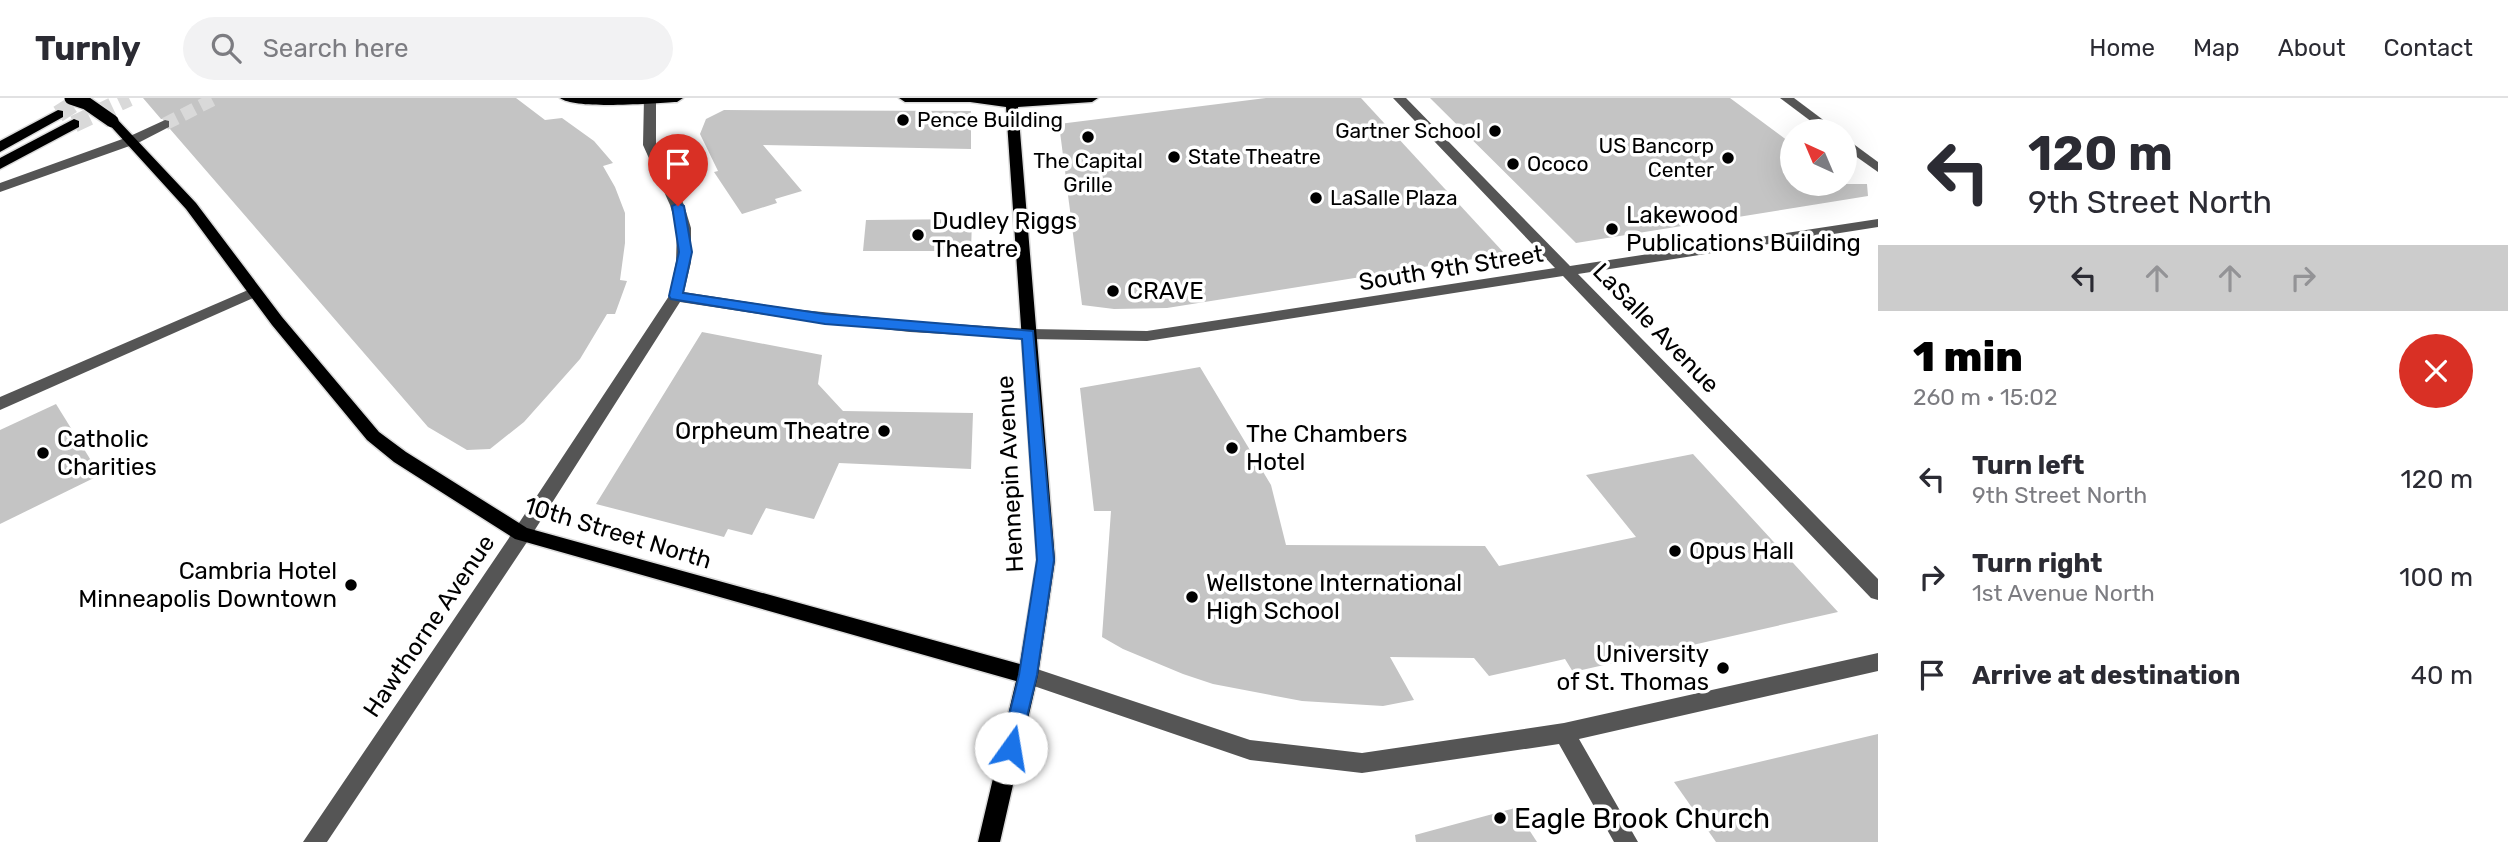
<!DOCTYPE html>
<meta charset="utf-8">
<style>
body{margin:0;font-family:Rubik,sans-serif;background:#f2f2f3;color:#2b2b33;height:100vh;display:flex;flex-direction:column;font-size:26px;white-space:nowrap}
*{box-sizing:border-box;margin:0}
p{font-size:23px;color:#7c7c81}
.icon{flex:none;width:38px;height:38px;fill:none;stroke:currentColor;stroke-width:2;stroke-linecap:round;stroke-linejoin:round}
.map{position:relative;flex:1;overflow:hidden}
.side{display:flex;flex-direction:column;background:#fff;width:630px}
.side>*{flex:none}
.hud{background:#fff;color:#2b2b33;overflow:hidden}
.needle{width:46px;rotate:316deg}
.fabs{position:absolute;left:1780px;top:21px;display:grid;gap:14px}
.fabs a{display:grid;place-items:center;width:77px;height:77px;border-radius:50%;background:#fff;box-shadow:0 7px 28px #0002;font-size:35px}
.pin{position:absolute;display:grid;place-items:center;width:60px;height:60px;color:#fff;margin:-72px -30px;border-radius:50% 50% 50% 0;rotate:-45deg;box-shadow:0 0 7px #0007}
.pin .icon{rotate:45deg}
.me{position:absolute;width:77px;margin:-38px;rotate:13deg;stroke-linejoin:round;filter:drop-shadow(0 0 5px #0008)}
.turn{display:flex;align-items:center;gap:24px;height:147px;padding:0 35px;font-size:32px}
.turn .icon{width:91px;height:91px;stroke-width:2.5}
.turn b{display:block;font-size:49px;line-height:60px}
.lanes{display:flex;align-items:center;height:66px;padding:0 35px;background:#0003;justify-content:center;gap:35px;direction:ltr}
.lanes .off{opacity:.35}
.round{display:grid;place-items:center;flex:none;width:74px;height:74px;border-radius:37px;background:#f2f2f3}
.overview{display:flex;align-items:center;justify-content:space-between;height:119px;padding:0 35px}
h1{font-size:42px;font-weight:800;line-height:52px;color:#000}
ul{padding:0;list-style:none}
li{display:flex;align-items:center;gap:21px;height:98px;padding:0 35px}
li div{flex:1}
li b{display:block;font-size:26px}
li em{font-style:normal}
header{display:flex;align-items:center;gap:42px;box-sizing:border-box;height:98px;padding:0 35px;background:#fff;border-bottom:2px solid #e1e1e2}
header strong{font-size:33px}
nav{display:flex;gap:38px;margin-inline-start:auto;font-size:24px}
.search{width:490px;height:63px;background:#f2f2f3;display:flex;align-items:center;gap:18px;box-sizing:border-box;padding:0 24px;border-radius:38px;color:#7c7c81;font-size:26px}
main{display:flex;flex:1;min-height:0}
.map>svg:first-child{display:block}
.building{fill:#c4c4c4}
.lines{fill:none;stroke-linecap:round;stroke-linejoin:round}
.minor-tunnel{stroke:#d9d9d9;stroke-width:13;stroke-dasharray:13 7;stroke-linecap:butt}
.highway-tunnel{stroke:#d9d9d9;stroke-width:17;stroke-dasharray:17 8;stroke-linecap:butt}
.major-casing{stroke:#dbdbdb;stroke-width:3}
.highway-casing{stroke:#dbdbdb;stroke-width:3}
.minor{fill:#555;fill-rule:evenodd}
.major{fill:#000;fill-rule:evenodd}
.highway{fill:#000;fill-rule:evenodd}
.major-bridge-casing{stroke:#dbdbdb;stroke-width:16;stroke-linecap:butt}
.major-bridge{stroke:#000;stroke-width:13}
.route{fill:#1a73e8;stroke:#114b97;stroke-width:2}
.poi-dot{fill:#000;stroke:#fff;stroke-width:2.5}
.labels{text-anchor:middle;stroke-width:7;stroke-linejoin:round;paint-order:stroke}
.far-poi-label{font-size:21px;fill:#000;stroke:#fff;text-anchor:start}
.poi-label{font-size:24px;fill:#000;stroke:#fff;text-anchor:start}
.street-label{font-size:24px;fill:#000;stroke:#fff}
.near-poi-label{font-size:28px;fill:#000;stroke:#fff;text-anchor:start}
</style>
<header>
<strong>Turnly</strong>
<div class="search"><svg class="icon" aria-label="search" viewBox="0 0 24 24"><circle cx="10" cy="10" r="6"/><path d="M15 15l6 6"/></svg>Search here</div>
<nav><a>Home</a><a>Map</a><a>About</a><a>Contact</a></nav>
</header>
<main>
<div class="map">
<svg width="1878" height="744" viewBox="0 0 1878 744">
<rect width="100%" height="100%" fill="#fff"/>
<g class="building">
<path d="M143,0h373l29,22 17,-2 32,23 19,22 -10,3 12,21 10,26v30l-5,37 7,1 -12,33h-8l-27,45 -56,63 -34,27 -23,1 -39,-23 -258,-298 1,-10h-10z"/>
<path d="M1266,0h95l144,156 -338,54 -53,1 -32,-4 -23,-181z"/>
<path d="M1430,0h300l62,46v40h75l1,12 -292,47z"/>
<path d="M724,12l247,1v38l-208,-4 39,46 -27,8 2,4 -35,11 -28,-42 4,-1 -18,-37 6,-15z"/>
<path d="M972,121l-1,32h-108l3,-31z"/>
<path d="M702,234l120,23 -4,29 25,27 130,2 -2,56 -132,-6 -25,56 -48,-11 -14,27 -24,-6 -4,8 -128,-33z"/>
<path d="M1200,269l71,118 15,60 199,1 14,20 137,-29 -50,-62 107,-21 145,158 -265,60 -8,-13 -76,17 -15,-18 -84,-1 24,43 -31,6 -81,-5 -89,-17 -30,-10 -60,-25 -21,-12 9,-126h-17l-14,-123z"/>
<path d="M56,306l44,71 -100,49v-94z"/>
<path d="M1878,636v108h-162l-42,-60z"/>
<path d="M1515,710l22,34h-121l-1,-7z"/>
</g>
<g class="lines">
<path class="minor-tunnel" d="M165,26l51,-26"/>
<g class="highway-tunnel">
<path d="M58,16l25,-16"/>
<path d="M74,26l55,-26"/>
</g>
<defs>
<g id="major">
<path d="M560,0h123l-6,4c-24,1 -101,8 -117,-4z"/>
<path d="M899,0h199l-6,4 -74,5 37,453 -17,115 -38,167h-22l38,-161 -501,-142 -121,-77 -27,-22 -95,-115 -86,-116 -80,-88 10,-3 80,85 86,114 97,115 27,20 121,76 493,136 17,-104 -31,-453 -36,-5h-65z"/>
</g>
<g id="highway">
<path d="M58,12l5,1v6l-63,35v-11z"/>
<path d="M74,21l5,2v6l-79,42v-11z"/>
</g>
</defs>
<use href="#major" class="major-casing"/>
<use href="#highway" class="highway-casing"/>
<g class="minor">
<path d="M644,0h12v47l28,60 7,23v34l-7,30 109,17 117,12 119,8 118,2 408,-63 -162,-170h13l164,168 308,-47v8l-300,47 300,305v21l-7,-2 -308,-322 -416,65 -118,-2 -119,-7 -117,-13 -113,-17 -151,237 -202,303h-24l212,-313 154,-233 7,-34 1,-34 -7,-23 -27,-60z"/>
<path d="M1780,0h14l44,33h-14z"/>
<path d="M165,22l4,1v6l-31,16 -138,49v-9l128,-46z"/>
<path d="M1844,39l34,25v10l-34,-24z"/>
<path d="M255,189l5,2 2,3 -2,3 -260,115v-13z"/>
<path d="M1878,555v18l-299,68 59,103h-24l-55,-98 -197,29 -112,-13 -222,-76 -7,-3 -3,-6 3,-6 7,-3 222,74 112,13 202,-30z"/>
</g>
<use href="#major" class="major"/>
<use href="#highway" class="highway"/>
<defs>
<path id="major-bridge" d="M71,0l15,5 26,18"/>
</defs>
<use href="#major-bridge" class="major-bridge-casing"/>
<use href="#major-bridge" class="major-bridge"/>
</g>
<path class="route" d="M678,105l6,3 8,46 -9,41 142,21 208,17 21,229 -17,115 -19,79 -7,3 -7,-3 -3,-6 18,-73 18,-115 -15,-221 -197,-15 -154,-25 -2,-3 10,-44 -7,-46z"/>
<g class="poi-dot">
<circle cx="903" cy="22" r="7"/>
<circle cx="1495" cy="33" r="7"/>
<circle cx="1088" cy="39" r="7"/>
<circle cx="1174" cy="59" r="7"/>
<circle cx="1728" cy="60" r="7"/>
<circle cx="1513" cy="66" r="7"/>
<circle cx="1316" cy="100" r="7"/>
<circle cx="1612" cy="131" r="7"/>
<circle cx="918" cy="137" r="7"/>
<circle cx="1113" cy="193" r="7"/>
<circle cx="884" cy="333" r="7"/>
<circle cx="1232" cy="350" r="7"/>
<circle cx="43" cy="355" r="7"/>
<circle cx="1675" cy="453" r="7"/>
<circle cx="351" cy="487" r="7"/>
<circle cx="1192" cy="499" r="7"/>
<circle cx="1723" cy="570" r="7"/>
<circle cx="1500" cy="720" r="7"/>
</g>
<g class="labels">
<g class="far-poi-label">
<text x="917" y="29">Pence Building</text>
<text x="1481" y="40" text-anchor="end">Gartner School</text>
<text x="1714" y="55" text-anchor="end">US Bancorp<tspan x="1714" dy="24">Center</tspan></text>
<text x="1188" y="66">State Theatre</text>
<text x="1088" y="70" text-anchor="middle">The Capital<tspan x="1088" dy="24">Grille</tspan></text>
<text x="1527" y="73">Ococo</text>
<text x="1330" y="107">LaSalle Plaza</text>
</g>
<g class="poi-label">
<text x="1626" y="125">Lakewood<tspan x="1626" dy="28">Publications Building</tspan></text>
<text x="932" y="131">Dudley Riggs<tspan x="932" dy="28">Theatre</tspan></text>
<text x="1127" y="201">CRAVE</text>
<text x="870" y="341" text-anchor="end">Orpheum Theatre</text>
<text x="1246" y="344">The Chambers<tspan x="1246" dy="28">Hotel</tspan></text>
<text x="57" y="349">Catholic<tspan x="57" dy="28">Charities</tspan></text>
<text x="1689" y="461">Opus Hall</text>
<text x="337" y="481" text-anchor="end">Cambria Hotel<tspan x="337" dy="28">Minneapolis Downtown</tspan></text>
<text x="1206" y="493">Wellstone International<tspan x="1206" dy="28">High School</tspan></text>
<text x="1709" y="564" text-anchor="end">University<tspan x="1709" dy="28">of St. Thomas</tspan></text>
</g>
<g class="street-label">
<text transform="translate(1451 170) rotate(-9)" y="8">South 9th Street</text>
<text transform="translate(1656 230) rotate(46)" y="8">LaSalle Avenue</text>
<text transform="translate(1010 376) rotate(-93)" y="8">Hennepin Avenue</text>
<text transform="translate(618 435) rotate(17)" y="8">10th Street North</text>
<text transform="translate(429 528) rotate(-56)" y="8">Hawthorne Avenue</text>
</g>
<g class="near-poi-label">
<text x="1514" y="730">Eagle Brook Church</text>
</g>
</g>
</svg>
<div class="fabs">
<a><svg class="needle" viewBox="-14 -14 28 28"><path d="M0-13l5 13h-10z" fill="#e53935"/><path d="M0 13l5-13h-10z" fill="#7c7c81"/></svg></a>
</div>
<div class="pin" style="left:678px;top:108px;background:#d93025"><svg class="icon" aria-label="arrive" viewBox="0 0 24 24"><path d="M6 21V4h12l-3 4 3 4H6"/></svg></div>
<svg class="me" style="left:1011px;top:650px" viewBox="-20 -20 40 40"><circle r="19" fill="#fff"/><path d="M0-13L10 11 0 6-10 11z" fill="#1a73e8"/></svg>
</div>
<section class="side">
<div class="hud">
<div class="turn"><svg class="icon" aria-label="left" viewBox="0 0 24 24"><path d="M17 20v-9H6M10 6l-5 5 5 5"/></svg><div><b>120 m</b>9th Street North</div></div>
<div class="lanes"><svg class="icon" aria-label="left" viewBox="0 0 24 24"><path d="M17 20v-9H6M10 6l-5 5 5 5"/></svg><svg class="icon off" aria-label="ahead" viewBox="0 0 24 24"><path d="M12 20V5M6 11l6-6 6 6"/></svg><svg class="icon off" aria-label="ahead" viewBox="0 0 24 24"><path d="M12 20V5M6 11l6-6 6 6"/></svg><svg class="icon off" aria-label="right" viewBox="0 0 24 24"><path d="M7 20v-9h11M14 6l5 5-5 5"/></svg></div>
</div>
<div class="overview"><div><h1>1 min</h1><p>260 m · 15:02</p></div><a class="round" style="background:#d93025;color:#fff"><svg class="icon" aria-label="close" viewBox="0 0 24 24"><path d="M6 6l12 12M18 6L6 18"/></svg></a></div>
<ul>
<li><svg class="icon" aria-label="left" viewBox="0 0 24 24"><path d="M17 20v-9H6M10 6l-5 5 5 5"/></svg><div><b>Turn left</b><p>9th Street North</p></div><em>120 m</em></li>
<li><svg class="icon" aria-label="right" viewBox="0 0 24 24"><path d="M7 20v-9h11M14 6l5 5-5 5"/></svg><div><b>Turn right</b><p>1st Avenue North</p></div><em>100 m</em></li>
<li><svg class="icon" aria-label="arrive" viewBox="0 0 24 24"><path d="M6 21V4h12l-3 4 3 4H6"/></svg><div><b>Arrive at destination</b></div><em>40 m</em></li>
</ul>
</section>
</main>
